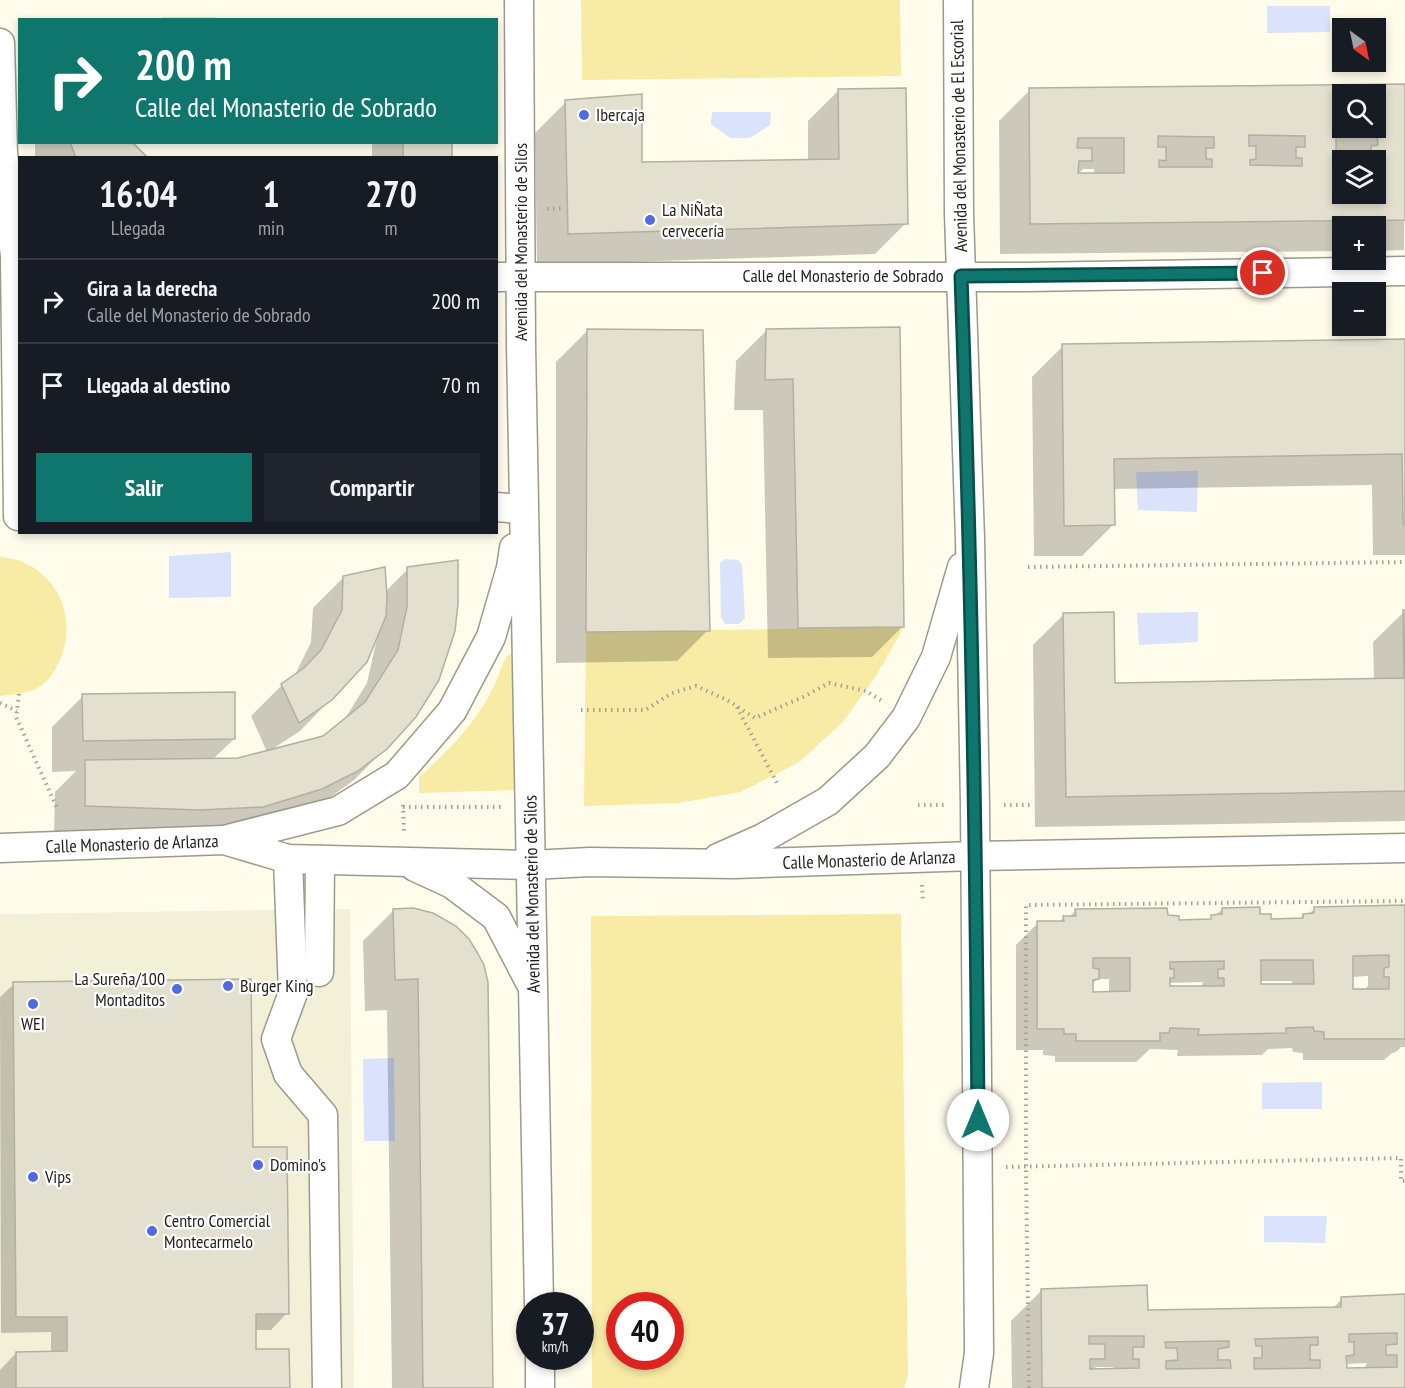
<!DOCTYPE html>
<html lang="es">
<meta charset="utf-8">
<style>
body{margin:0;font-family:"PT Sans Narrow",sans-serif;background:#20242c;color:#f1f3f6;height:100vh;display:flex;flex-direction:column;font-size:22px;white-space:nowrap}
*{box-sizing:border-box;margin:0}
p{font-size:20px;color:#9ea1a6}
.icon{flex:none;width:33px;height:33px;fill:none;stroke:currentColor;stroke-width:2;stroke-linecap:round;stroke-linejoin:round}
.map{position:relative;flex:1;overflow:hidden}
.side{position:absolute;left:18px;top:156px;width:480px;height:378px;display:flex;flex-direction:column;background:#171b24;border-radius:0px;box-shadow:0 3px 9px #0003}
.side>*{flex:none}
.hud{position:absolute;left:18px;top:18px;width:480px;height:126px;border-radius:0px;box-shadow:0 3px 9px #0003;background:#0f766e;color:#fff;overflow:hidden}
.needle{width:39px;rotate:147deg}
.tools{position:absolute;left:1332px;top:18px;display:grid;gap:12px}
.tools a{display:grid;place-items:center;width:54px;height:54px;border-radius:0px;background:#171b24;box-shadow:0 3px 9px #0003;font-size:30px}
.speed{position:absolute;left:516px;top:1292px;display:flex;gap:12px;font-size:30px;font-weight:700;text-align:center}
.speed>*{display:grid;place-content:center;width:78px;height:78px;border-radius:50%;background:#171b24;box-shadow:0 3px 9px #0003;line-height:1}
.speed small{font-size:15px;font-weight:400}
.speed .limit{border:9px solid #d22;background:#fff;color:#111}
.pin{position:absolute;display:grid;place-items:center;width:51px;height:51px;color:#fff;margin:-26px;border:3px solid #fff;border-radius:50%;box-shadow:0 2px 6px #0007}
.me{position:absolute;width:66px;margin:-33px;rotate:0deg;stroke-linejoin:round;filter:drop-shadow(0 0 4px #0008)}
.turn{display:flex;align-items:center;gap:21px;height:126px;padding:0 18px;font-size:27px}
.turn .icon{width:78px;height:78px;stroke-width:2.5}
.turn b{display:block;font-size:42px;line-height:51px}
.eta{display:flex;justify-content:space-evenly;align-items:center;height:102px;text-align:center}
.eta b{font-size:36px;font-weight:600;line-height:42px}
.button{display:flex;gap:12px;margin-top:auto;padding:12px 18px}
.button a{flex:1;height:69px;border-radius:0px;background:#0f766e;color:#fff;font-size:24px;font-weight:600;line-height:69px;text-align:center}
.button a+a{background:#20242c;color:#f1f3f6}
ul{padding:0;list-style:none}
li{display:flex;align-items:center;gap:18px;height:84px;padding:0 18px;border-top:2px solid #363941}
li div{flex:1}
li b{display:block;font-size:22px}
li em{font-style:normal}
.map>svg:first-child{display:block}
.built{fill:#f3f0d8}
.green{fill:#f7eba5;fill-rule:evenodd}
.water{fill:#dae2fc}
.shadow{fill:#0003;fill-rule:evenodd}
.building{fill:#e3e0d0;stroke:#b2b0a1;stroke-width:1.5;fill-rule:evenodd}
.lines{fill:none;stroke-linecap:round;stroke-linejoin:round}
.minor-casing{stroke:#9c9a8b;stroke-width:31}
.path{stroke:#a4a195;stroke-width:4;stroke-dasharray:1.5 4.5;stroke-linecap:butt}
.minor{stroke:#fff;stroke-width:28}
.route-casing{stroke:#0a4d48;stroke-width:15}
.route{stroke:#0f766e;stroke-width:10}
.poi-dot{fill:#5269df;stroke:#fff;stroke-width:2}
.labels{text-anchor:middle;stroke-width:4.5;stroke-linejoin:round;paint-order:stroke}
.poi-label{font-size:18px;fill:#201f19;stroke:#fff;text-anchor:start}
.street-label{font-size:18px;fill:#201f19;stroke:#fff}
</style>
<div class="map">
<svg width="1405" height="1388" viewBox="0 0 1405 1388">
<rect width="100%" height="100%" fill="#fffcec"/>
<path class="built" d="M350,909l4,479h-354v-474z"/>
<g class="green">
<path d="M581,0h319l1,76 -319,4z"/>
<path d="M0,557c7,1 16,2 23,5 37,16 52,57 39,93 -4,11 -12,25 -21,31 -12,7 -28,9 -41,10z"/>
<path d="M904,627l-28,49 -34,47 -43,39 -58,30 -63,11 -94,3 2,-174z"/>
<path d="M512,653l5,6 2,131 -100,3v-16c26,-23 53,-50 70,-81 7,-13 11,-26 17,-39z"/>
<path d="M901,914l7,461 -4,13h-312l-1,-472zM620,1305h50v51h-50z"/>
</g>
<g class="water">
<path d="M1267,6h63v26l-63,1z"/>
<path d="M163,17h52l3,2h-57z"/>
<path d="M712,112h59l-1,13 -20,13h-20l-19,-14z"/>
<path d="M1198,471l-1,41 -59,-2 -2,-38z"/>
<path d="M231,552v45l-62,1v-42z"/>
<path d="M725,559l13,1 4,5 3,53 -6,6h-14l-4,-7 -1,-54z"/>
<path d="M1198,612v30l-59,3 -2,-32z"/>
<path d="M394,1058l1,83h-31l-1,-82z"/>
<path d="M1322,1082v27h-60v-26z"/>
<path d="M1264,1216h63l-2,27 -61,-1z"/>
</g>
<g class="shadow">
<path d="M1405,86l-1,164 -28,1v-25h-34v25l-342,3 -1,-133 31,-31zM1342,94h34v34h-34zM1342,160h34v34h-34v-25h-7v-3h7zM1083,169h11v6h-17z"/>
<path d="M839,90l67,133 -31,31 -338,11 -2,-132 31,-31 75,62 167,-3v-40z"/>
<path d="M35,142h94l17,16h-111z"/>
<rect x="372" y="142" width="78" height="16"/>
<path d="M898,329l5,297 -31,31 -104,1 -5,-248h-29l2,-49 31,-31z"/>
<path d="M587,331l121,299 -31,31 -121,2v-301z"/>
<path d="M1405,340v215h-32l-1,-70 -259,4v36l-31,31h-48l-2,-179 31,-31z"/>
<path d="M408,569l49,35 -71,144 -32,32 -29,21 -94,37 -177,-1 1,-45 21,-21 -24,1v-45l31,-31 151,43 -21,20h25l29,-7 -16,-36 31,-31 12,-8 17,-35 2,-34 31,-31 41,15zM377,638l-10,45 -24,39 -19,15 -53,13 29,-19 31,-32z"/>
<path d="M1405,611v210l-370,6 -2,-182 31,-31 50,70 260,-4 -1,-38z"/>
<path d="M1405,907v140h-4l-5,5 -4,1 -8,7h-81v-7l-10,-1 -1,-4 -24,1 -6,6 -85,1 1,-6 -28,-1 -14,13h-81v-6l-12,-1v-5h-27v-105l22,-22h20l6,-6h5l7,-7 90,6 12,5h30l15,-12 36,7 11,4h29l4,-5h5l7,-7zM1368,976v10l-4,4 -12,1v-14zM1097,979h12v14h-17v-9zM1259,981h33v5h-33zM1203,982l-2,5h-33v-4z"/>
<path d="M394,910h19l79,478h-100l-5,-378 -22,1 -2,-70z"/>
<path d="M14,984l237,165 36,164 -16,17h-16v21l33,37h-288v-18l16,-17h35v-21l-50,1 -1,-336z"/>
<path d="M1042,1290l104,21 186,-2 10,-10 63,-3v92h-393l-1,-67zM1367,1363l-3,6h-19v-5zM1096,1367h17v2l-21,1z"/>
</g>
<g class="building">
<path d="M1405,84v136l-375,4 -1,-136zM1342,94h34v34h-34zM1249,135l56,1v11h-9v11h6v8l-52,-1v-5l6,-1v-13h-7zM1377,135l1,10 -7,1v12l6,1 -1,35h-34v-26h-6v-32zM1158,136l56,1v11h-8v11h6v8h-53v-7l7,1v-14h-8zM1078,138h46v35h-46l1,-12h13v-13h-15z"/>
<path d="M906,88l2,136 -340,10 -3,-134 77,-6v68l197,-3 -1,-70z"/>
<path d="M70,142h62l16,16h-72z"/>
<rect x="403" y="142" width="49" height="16"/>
<path d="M900,327l4,300 -106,1 -5,-249 -28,1 1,-51z"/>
<path d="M587,329l116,1 7,301 -124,1z"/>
<path d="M1405,339v186h-2l-1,-71 -288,5 1,66 -51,1 -2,-182z"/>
<path d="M458,560v44l-3,27 -16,49 -23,37 -29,32 -29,22 -36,18 -59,18 -63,3 -115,-4v-46l153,-2 85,-22 42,-34 33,-52 9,-43v-40z"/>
<path d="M385,567l2,29 -1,20 -19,46 -35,38 -33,23 -18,-39 23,-16 17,-18 21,-40 1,-34z"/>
<path d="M1403,610h2v181l-339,6 -3,-184 51,-1 1,71 289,-5z"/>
<path d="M235,692v47l-152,2 -1,-47z"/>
<path d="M1405,905v134h-81v-7l-10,-1 -1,-4 -27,1v5l-88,2 1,-6 -29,-1 -1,5h-9v8h-84v-7h-12v-5h-27v-108h27l-1,-5h13l-1,-7 92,-1 1,7 11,1v4l32,-1v-4l11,-1v-6l38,-1v7h11v5l32,-1v-4l11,-1v-6zM1389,955v12l-5,1v9h5v12h-36v-33zM1093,958h37v33l-37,1v-12l6,-1v-10l-6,-1zM1261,960h52l1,24h-53zM1224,961v8h-6v9h6v8h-54v-8h4v-9h-4v-7z"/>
<path d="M413,908l20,5 23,13 13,13 8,13 7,13 4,17 5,406h-70l-5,-409 -23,1 -2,-71z"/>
<path d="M251,979l2,168h34l2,167h-33v35h33l1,39h-274v-36l51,-1v-34h-51l-3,-335z"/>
<path d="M1147,1285l1,25 193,-3v-10l64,-3v94h-363l-1,-99zM1397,1333v11l-11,1v10h11v12l-50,1 -1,-12 8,-1v-13h-5v-8zM1089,1336h55v11h-11v12h6v9l-49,1v-10h15v-15h-16zM1318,1337v8h-8v15h10v8l-66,1v-11h8v-12h-6l-1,-7zM1229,1341v6l-11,2v11h12l1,8 -65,1v-8l12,-1 -1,-12h-11l-1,-6z"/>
</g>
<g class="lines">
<defs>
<g id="minor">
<path d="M519,0l2,345 18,960"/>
<path d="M958,0l1,214 11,325 5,266 4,548 -5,35"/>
<path d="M0,43l3,110 12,103 3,260"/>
<path d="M496,277h531l378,-6"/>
<path d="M496,507l24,2"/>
<path d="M224,840l114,-29 59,-36 55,-64 39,-74 20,-69 3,-20"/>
<path d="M0,848l224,-8 64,19 243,6 59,-3 144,2 241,-8 430,-8"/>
<path d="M718,858l45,-20 65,-37 49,-45 29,-38 30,-61 26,-90"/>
<path d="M288,859l5,134 -17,46 12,35 35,41 4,273"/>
<path d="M415,867l37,17 44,33 34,65"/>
<path d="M319,972l1,-112"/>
<path d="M540,1356v32"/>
</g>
</defs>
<use href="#minor" class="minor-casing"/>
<g class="path">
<path d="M547,209l17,-1"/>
<path d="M1028,567l377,-5"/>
<path d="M19,694l-3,23 41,91"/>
<path d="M0,703l17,8"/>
<path d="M737,707l41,78"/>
<path d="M581,710h64l27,-17 24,-7 31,14 28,18 48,-21 26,-14 37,8 16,10"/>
<path d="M403,805l1,28"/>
<path d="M918,805h30"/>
<path d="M1004,805h26"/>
<path d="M403,807h100"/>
<path d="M922,885l1,17"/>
<path d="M1006,1167l395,-9v23h4"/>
<path d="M1029,1388l-3,-221v-262l379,-4"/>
</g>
<use href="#minor" class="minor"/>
</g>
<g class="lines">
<defs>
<path id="route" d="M978,1120c-2,-282 -7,-563 -17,-844l302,-3"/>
</defs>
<use href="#route" class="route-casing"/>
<use href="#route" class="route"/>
</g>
<g class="poi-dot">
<circle cx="584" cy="115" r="6"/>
<circle cx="650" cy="220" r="6"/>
<circle cx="228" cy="986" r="6"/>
<circle cx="177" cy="989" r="6"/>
<circle cx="33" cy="1004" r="6"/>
<circle cx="258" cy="1165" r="6"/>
<circle cx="33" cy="1177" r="6"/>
<circle cx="152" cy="1231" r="6"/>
</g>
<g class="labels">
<g class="poi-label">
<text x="596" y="121">Ibercaja</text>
<text x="662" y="216">La NiÑata<tspan x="662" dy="21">cervecería</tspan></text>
<text x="165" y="985" text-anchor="end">La Sureña/100<tspan x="165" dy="21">Montaditos</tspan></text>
<text x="240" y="992">Burger King</text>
<text x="33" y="1030" text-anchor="middle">WEI</text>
<text x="270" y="1171">Domino's</text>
<text x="45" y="1183">Vips</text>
<text x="164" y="1227">Centro Comercial<tspan x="164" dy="21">Montecarmelo</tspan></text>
</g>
<g class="street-label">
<text transform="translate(959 136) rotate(-91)" y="6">Avenida del Monasterio de El Escorial</text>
<text transform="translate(521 242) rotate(-90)" y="6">Avenida del Monasterio de Silos</text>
<text x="843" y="282">Calle del Monasterio de Sobrado</text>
<text transform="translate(132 844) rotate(-2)" y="6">Calle Monasterio de Arlanza</text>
<text transform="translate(869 860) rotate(-2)" y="6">Calle Monasterio de Arlanza</text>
<text transform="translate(532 894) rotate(-91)" y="6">Avenida del Monasterio de Silos</text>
</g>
</g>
</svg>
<div class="tools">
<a><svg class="needle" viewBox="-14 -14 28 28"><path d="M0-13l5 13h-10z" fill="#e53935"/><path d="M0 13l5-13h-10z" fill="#9ea1a6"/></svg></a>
<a><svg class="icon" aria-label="search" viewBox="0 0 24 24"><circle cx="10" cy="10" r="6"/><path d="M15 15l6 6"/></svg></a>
<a><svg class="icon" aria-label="layers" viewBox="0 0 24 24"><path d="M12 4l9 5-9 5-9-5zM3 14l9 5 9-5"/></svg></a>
<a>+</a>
<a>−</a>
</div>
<div class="speed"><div>37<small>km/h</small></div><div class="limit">40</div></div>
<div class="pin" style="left:1263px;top:273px;background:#d93025"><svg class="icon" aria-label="arrive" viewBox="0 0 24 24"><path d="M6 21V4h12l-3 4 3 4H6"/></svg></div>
<svg class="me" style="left:978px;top:1120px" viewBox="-20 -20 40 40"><circle r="19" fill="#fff"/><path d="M0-13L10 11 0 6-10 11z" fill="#0f766e"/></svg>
<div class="hud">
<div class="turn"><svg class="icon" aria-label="right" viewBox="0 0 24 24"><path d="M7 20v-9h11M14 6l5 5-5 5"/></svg><div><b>200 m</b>Calle del Monasterio de Sobrado</div></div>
</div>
<section class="side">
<div class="eta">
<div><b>16:04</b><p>Llegada</p></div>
<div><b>1</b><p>min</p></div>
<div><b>270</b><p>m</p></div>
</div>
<ul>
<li><svg class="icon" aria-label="right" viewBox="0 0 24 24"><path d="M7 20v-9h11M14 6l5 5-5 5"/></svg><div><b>Gira a la derecha</b><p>Calle del Monasterio de Sobrado</p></div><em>200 m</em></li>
<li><svg class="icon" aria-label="arrive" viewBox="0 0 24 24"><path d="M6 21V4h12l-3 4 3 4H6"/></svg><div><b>Llegada al destino</b></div><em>70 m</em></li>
</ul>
<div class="button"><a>Salir</a><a>Compartir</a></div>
</section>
</div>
